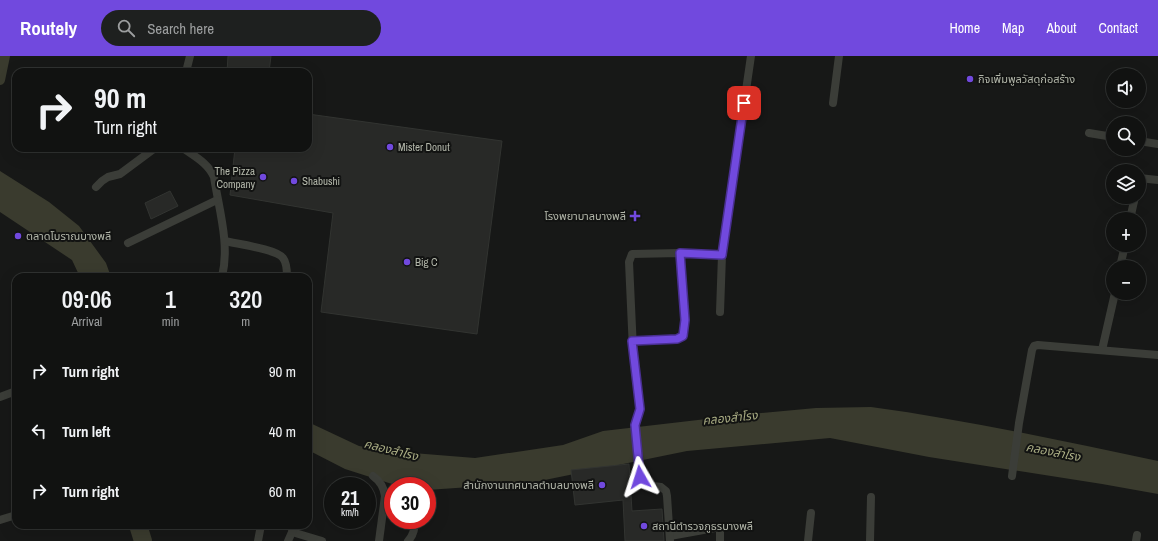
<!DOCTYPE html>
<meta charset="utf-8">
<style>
body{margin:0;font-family:"Archivo Narrow","Noto Sans Thai",sans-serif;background:#1e201f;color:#f1f3f6;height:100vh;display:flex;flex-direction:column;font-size:15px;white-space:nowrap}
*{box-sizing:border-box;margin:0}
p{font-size:13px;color:#9c9e9f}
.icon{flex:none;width:22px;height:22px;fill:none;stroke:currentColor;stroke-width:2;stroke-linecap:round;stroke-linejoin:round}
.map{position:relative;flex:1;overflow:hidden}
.sheet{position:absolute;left:12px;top:217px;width:300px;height:256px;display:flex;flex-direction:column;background:#111211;border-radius:12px;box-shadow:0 4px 16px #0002,0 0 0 1px #303231}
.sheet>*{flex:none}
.hud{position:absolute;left:12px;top:12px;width:300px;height:84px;border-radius:12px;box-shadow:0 4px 16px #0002,0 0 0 1px #303231;background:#111211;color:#f1f3f6;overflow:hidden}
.fabs{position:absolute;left:1106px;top:12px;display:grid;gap:8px}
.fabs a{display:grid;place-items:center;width:40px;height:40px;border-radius:50%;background:#111211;box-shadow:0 4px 16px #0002,0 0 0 1px #303231;font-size:20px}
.speed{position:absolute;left:324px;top:421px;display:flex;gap:8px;font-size:20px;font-weight:700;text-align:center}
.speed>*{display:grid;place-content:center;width:52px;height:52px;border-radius:50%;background:#111211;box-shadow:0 4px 16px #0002,0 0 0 1px #303231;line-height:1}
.speed small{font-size:10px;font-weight:400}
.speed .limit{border:6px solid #d22;background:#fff;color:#111}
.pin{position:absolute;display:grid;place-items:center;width:34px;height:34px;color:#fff;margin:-17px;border-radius:8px;box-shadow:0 2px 6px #0006}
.me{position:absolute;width:44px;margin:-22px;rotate:354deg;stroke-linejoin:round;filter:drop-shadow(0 0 3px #0008)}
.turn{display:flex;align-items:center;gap:14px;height:84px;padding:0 16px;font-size:18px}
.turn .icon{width:52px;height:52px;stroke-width:2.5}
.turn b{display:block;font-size:28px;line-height:34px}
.eta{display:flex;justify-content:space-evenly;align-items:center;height:68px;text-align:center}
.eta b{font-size:24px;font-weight:600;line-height:28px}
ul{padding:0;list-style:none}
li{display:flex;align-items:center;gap:12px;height:60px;padding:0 16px}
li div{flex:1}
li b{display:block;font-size:15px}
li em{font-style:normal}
header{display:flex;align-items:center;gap:24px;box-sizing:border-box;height:56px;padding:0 20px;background:#7149de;color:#fff}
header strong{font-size:19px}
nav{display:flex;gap:22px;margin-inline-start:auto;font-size:14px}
.search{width:280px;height:36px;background:#1e201f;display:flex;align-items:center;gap:10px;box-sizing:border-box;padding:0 14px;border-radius:22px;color:#9c9e9f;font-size:15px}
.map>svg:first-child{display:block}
.water{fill:#3a3b2e}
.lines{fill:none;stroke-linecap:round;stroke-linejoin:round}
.canal{stroke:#3a3b2e;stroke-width:10}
.river{stroke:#3a3b2e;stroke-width:18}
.building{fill:#282927;stroke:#323431}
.minor{stroke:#3b3d38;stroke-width:8}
.route-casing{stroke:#492f90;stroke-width:10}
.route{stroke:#7149de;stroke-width:7}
.poi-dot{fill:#7149de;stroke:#121312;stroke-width:1.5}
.labels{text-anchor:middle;stroke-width:4;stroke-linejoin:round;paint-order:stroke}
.poi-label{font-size:11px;fill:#b3b7aa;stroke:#121312;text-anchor:start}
.water-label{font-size:12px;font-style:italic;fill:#abae85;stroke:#121312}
</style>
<header>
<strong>Routely</strong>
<div class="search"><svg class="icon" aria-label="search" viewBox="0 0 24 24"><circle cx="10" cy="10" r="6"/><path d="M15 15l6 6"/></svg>Search here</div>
<nav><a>Home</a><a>Map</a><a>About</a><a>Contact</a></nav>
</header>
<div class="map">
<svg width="1158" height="485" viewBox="0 0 1158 485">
<rect width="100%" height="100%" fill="#171817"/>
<g class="water">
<path d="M0,115l49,31 30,24 27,37 5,14h-31l-8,-17 -72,-48z"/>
<path d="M871,351c96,13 192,34 287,54v33l-56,-10 -173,-27 -99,-19 -143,13 -157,32 -103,7v-4h-25l-10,-2 -47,-15 -37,-19v-28l51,24 29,5 87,7 88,-13 40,-14 138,-16 75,-7z"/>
</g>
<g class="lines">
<path class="canal" d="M0,24l5,-24"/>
<path class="river" d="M138,469l5,16"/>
</g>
<g class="building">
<path d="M228,0h43l-2,16h-42z"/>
<path d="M308,58l194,27 -25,193 -156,-22 12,-99 -103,-18 5,-47h73z"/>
<path d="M170,135l8,15 -27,13 -6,-16z"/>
<path d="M629,408l3,47 30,-2 2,32h-39l-2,-41 -48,5 -4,-35z"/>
</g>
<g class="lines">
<g class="minor">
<path d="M186,16l4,-16"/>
<path d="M833,47l6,-47"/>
<path d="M1089,77l24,4"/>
<path d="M1139,85l19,3"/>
<path d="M183,92c11,8 25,15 31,29 5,33 16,67 8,100"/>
<path d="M1139,122l19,2"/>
<path d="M96,131l6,-6 6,-4 12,-3 35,-26"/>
<path d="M1130,163l5,-22"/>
<path d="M225,185c12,3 52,8 58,17 4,5 4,13 4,19"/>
<path d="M128,187l89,-43"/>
<path d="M1120,211l5,-22"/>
<path d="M720,256l2,-57 29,-199"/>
<path d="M632,285l45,-2 6,-3 2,-16 -5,-67"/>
<path d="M1102,294l13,-57"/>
<path d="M0,341l16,-6"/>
<path d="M373,420c7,5 11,11 12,20l-6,45"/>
<path d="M1012,420l7,-53 13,-73 2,-4 4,-1 120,10"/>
<path d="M0,464l16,-5"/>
<path d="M292,476l30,9"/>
<path d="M670,480l50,-9v14"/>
<path d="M258,485l3,-16"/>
<path d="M288,485l4,-9 2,-7"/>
<path d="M408,485c6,-6 7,-13 7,-21"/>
<path d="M670,485l-3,-45 -1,-5 -5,-4 -16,-2 -4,-4 -2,-9 -4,-47 5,-16 -7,-59 -4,-88 3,-8 48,-1 42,2"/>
<path d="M808,485l3,-28"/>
<path d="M870,485l1,-44"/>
<path d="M1136,485l1,-6"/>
</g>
</g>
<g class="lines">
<defs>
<path id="route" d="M640,421l-5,-52 5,-16 -8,-68 45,-2 6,-3 2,-16 -5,-67 42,2 22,-152"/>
</defs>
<use href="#route" class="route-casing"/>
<use href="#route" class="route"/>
</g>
<g class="poi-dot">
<circle cx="970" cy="23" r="4"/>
<circle cx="390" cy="91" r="4"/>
<circle cx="263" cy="121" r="4"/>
<circle cx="294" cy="125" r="4"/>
<path d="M633 154h4v4h4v4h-4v4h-4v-4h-4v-4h4z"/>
<circle cx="18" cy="180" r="4"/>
<circle cx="407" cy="206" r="4"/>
<circle cx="602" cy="429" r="4"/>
<circle cx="644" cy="470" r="4"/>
</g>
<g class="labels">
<g class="poi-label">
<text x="978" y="27">กิจเพิ่มพูลวัสดุก่อสร้าง</text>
<text x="398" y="95">Mister Donut</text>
<text x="255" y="119" text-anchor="end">The Pizza<tspan x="255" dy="13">Company</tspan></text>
<text x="302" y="129">Shabushi</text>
<text x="626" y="164" text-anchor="end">โรงพยาบาลบางพลี</text>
<text x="26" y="184">ตลาดโบราณบางพลี</text>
<text x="415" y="210">Big C</text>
<text x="594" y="433" text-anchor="end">สำนักงานเทศบาลตำบลบางพลี</text>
<text x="652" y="474">สถานีตำรวจภูธรบางพลี</text>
</g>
<g class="water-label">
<text transform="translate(730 362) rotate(-6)" y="4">คลองสำโรง</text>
<text transform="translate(391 394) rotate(14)" y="4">คลองสำโรง</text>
<text transform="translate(1053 396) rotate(11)" y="4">คลองสำโรง</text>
</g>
</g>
</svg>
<div class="fabs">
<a><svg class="icon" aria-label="sound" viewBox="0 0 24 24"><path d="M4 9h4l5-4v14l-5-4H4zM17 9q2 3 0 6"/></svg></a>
<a><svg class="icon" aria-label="search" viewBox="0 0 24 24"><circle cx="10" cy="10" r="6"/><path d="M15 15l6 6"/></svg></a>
<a><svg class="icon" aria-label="layers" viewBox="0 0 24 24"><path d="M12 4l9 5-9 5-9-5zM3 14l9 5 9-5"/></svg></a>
<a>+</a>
<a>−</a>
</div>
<div class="speed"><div>21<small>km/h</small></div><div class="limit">30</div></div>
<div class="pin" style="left:744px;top:47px;background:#d93025"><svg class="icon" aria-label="arrive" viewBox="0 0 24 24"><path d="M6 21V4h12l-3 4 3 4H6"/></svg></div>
<svg class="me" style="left:640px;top:421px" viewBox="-20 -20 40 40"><path d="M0-17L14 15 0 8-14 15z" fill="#7149de" stroke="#fff" stroke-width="4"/></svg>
<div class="hud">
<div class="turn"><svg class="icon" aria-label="right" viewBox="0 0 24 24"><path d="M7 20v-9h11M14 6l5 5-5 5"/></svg><div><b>90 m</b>Turn right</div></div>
</div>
<section class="sheet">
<div class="eta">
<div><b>09:06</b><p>Arrival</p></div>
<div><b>1</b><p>min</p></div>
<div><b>320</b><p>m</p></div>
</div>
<ul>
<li><svg class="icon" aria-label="right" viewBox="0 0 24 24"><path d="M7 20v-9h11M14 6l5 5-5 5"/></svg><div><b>Turn right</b></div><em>90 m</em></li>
<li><svg class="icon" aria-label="left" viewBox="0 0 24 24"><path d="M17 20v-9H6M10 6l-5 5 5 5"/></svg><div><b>Turn left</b></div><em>40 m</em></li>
<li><svg class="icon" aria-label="right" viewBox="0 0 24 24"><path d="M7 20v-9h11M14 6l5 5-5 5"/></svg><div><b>Turn right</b></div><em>60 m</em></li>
</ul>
</section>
</div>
